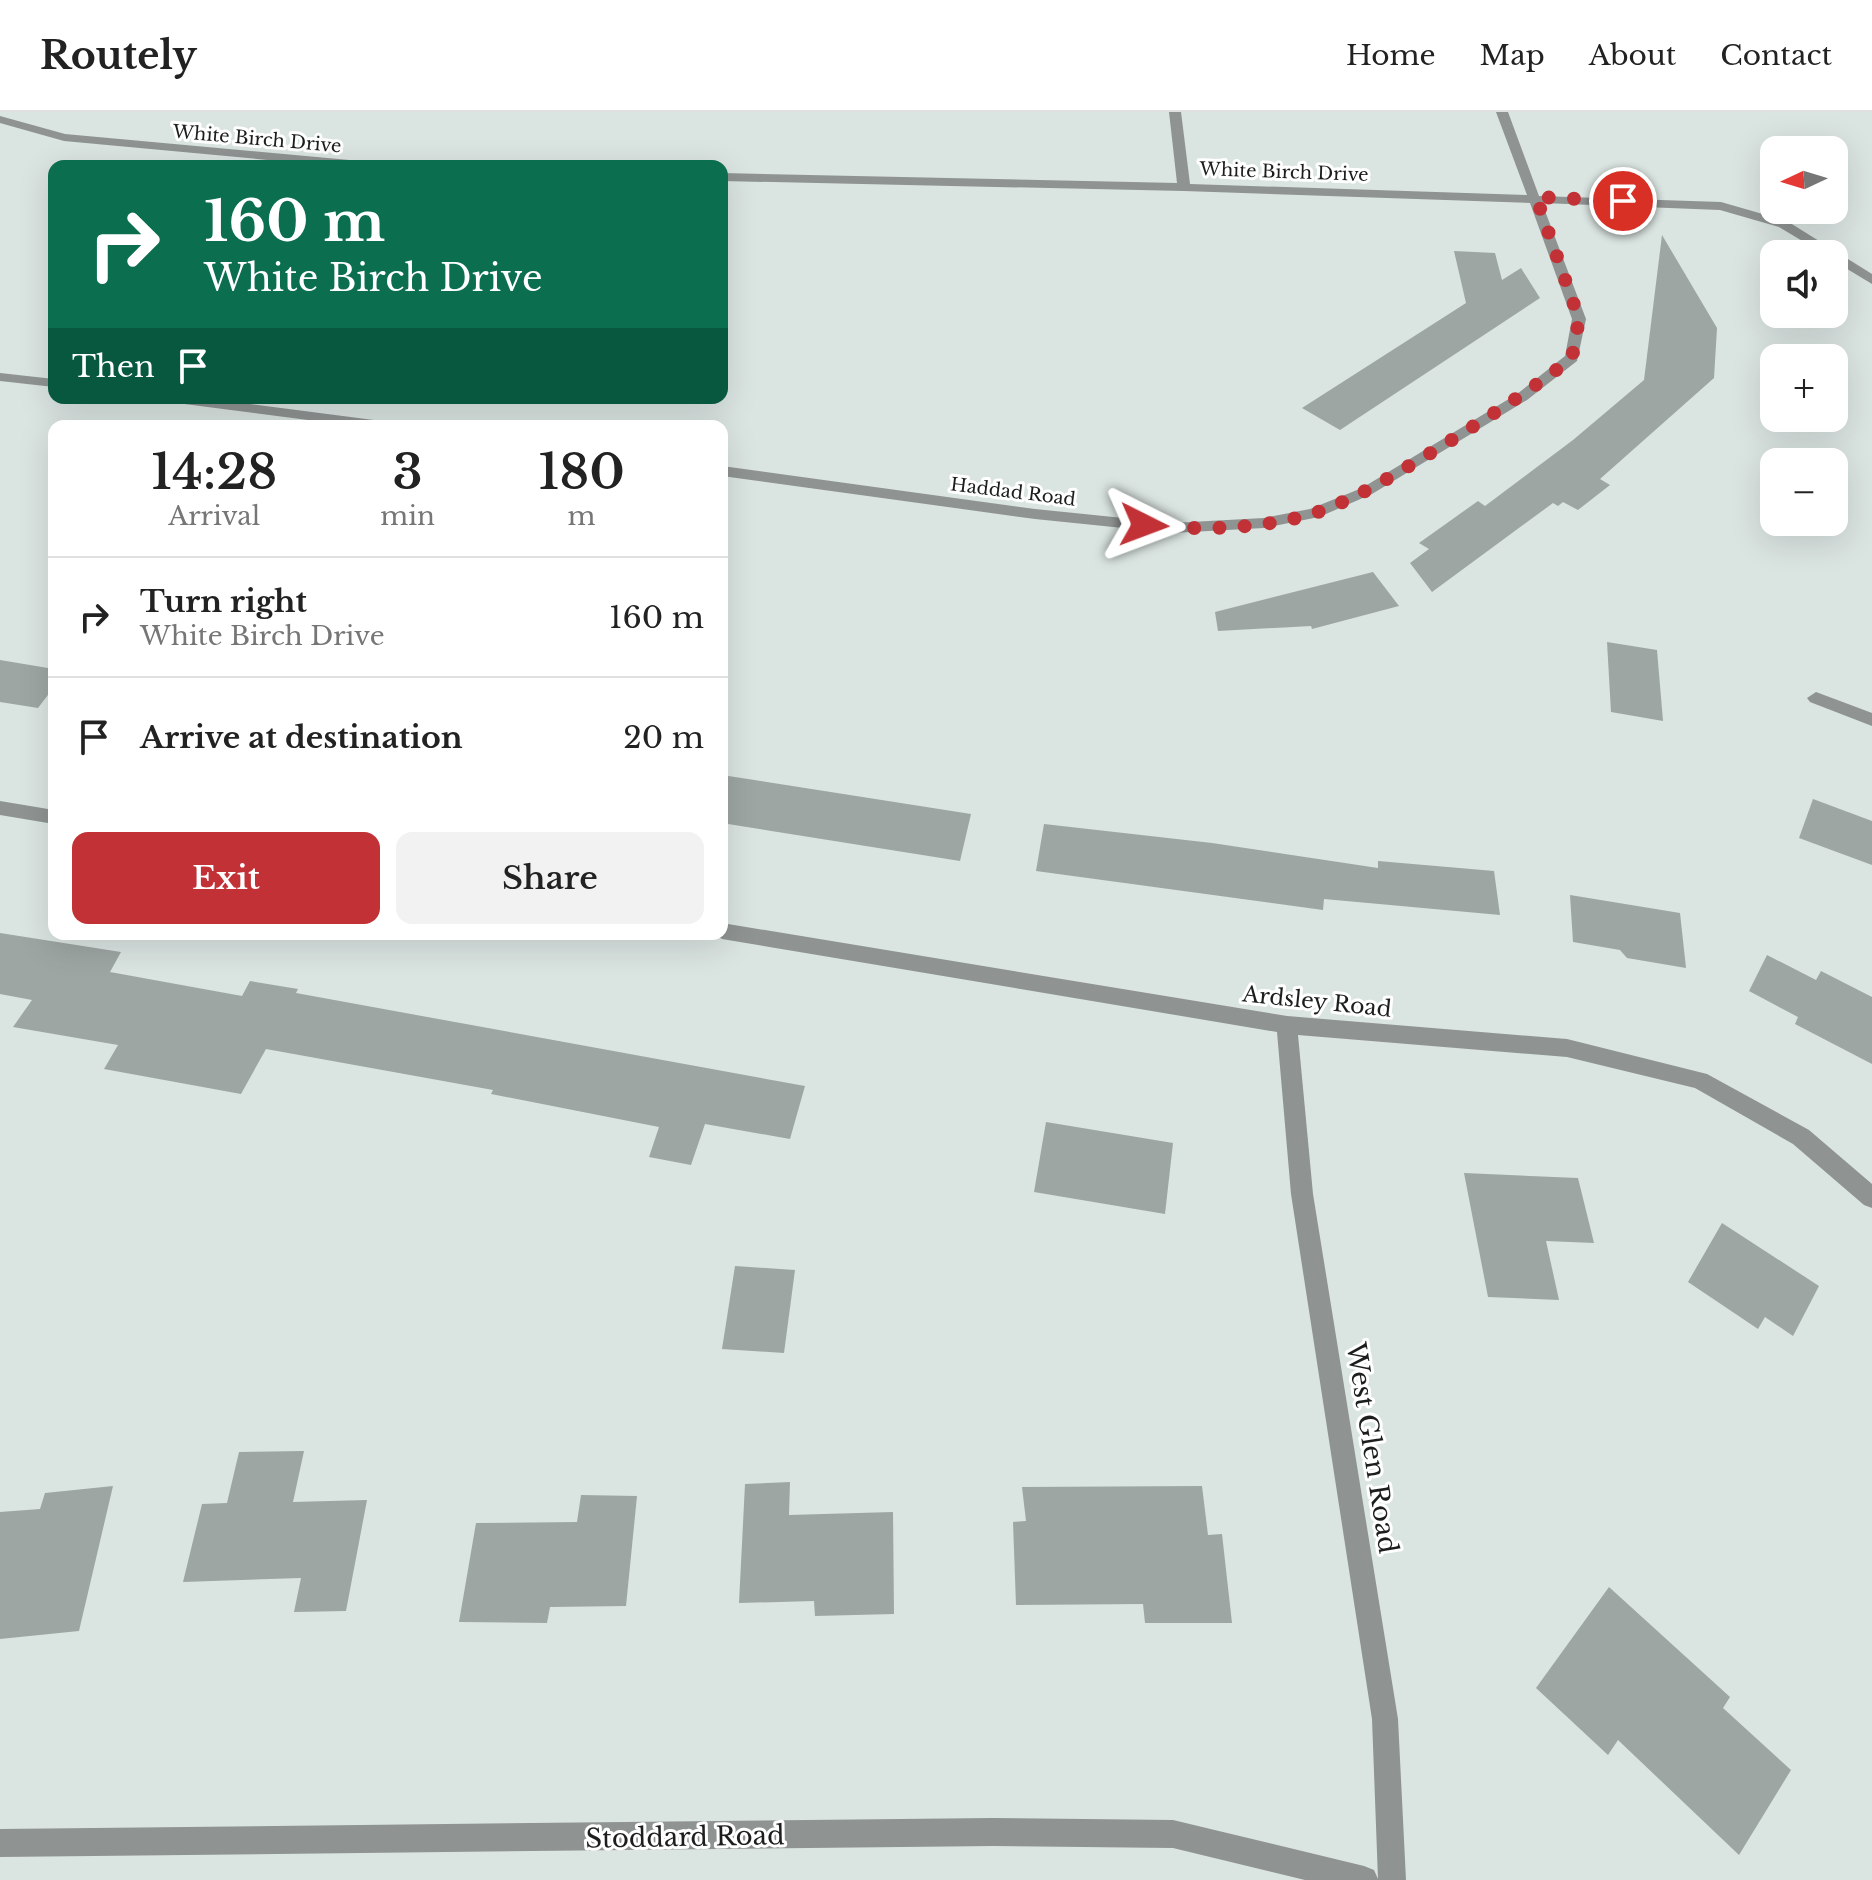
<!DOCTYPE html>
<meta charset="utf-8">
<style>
body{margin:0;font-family:"Libre Baskerville",serif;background:#f2f2f2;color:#222;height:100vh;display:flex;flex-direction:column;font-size:30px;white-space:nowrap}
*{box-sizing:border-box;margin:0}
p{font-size:26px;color:#767676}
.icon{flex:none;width:44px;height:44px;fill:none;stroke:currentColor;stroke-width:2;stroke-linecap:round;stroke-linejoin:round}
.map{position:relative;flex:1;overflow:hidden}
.drawer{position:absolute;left:48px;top:308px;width:680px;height:520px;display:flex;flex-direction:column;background:#fff;border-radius:16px;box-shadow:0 8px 32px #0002}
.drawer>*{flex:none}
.top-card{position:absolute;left:48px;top:48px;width:680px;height:244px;border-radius:16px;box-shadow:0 8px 32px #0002;background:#0b6e4f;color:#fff;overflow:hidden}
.needle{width:52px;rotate:266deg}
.controls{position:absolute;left:1760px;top:24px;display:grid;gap:16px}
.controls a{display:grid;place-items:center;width:88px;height:88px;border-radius:16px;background:#fff;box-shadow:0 8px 32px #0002;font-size:40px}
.pin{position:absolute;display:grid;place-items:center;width:68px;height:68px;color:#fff;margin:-34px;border:4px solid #fff;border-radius:50%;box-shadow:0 2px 8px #0007}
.me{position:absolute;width:88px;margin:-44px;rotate:93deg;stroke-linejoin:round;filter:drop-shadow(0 0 6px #0008)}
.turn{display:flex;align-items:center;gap:28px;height:168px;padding:0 24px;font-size:36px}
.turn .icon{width:104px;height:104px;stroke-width:2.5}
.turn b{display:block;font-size:56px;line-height:68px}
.then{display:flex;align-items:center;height:76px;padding:0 24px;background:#0003;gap:16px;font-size:30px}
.eta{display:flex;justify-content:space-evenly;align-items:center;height:136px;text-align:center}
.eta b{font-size:48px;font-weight:600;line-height:56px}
.cta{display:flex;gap:16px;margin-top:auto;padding:16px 24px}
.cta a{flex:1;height:92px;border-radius:16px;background:#c13135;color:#fff;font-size:32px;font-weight:600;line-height:92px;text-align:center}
.cta a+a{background:#f2f2f2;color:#222}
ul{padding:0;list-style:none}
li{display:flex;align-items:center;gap:24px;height:120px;padding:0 24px;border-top:2px solid #e0e0e0}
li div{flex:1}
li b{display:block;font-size:30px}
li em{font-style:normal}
header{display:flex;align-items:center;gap:48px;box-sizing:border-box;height:112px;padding:0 40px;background:#fff;border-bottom:2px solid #e0e0e0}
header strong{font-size:38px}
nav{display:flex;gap:44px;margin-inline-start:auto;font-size:28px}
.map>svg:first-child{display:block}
.building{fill:#9da6a3}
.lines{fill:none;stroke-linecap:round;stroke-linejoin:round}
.minor{fill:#8f9392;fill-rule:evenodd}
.route{stroke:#c13135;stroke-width:14;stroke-dasharray:0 25.2}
.labels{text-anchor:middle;stroke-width:6;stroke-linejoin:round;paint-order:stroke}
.far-street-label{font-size:18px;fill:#1b1e1d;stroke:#fff}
.street-label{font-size:22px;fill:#1b1e1d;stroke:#fff}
.near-street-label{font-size:26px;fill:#1b1e1d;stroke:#fff}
</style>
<header>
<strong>Routely</strong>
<nav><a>Home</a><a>Map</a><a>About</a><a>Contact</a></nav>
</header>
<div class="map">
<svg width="1872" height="1768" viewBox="0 0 1872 1768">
<rect width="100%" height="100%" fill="#dae4e1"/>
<g class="building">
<path d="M1662,123l55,93 -3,50 -114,101 10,6 -32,25 -15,-8 -5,4 -5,-3 -121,89 -22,-29 19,-14 -10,-6 59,-42 7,5 88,-66 71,-60z"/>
<path d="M1454,139l41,2 7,27 19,-12 19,30 -200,132 -38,-22 164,-105z"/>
<path d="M1373,460l26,34 -87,23 -1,-3 -93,5 -3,-19z"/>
<path d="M1607,530l50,8 6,71 -52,-9z"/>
<path d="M0,548l54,9v18l-16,21 -38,-6z"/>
<path d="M722,663l249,39 -11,47 -238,-38z"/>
<path d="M1813,687l59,22v44l-73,-27z"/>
<path d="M1044,712l168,19 166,25v-7l116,10 6,44 -176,-16 -1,11 -287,-39z"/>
<path d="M1570,783l110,18 6,55 -59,-10 -7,-8 -47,-8z"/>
<path d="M0,821l121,19 -11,20 132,24 8,-15 48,8 -2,4 509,93 -15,53 -85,-15 -14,41 -42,-8 10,-30 -168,-33 2,-4 -227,-41 -25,45 -137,-25 14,-24 -105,-18 19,-27 -32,-6z"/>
<path d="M1767,843l49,25 5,-9 51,26v67l-77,-40 3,-7 -49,-26z"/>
<path d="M1046,1010l127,21 -8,71 -131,-22z"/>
<path d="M1464,1061l114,5 16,65 -48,-2 13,59 -71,-3z"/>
<path d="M1722,1111l97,63 -26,50 -28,-19 -7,12 -70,-47z"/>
<path d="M735,1154l60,4 -11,83 -62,-4z"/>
<path d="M304,1339l-11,51 74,-2 -21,111 -52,1 7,-34 -118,4 19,-78 25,-1 12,-51z"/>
<path d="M790,1370l-1,33 104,-3 1,102 -79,2 -1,-15 -75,2 6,-119z"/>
<path d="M113,1374l-34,145 -79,8v-127l40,-3 5,-16z"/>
<path d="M1202,1374l6,49 14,-1 10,89h-87l-2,-19 -127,1 -3,-83 13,-1 -4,-34z"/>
<path d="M581,1383l56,1 -11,110 -76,1 -3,16 -88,-1 17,-99 101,-1z"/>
<path d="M1609,1475l121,110 -7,11 68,62 -52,85 -121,-115 -10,15 -72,-67z"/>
</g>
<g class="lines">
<g class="minor">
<path d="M1169,0h12l9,72 337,11 -31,-83h12l31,84 182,6 66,19 85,53v10l-38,-23v-7h-10l-45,-27 -59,-17 -178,-7 44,116 -9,42 -50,39 -155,94 -53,23 -55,11 -92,5 -137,-14 -313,-43v-10l313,43 137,14 92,-5 46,-9 52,-21 155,-94 48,-38 7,-37 -42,-116 -346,-12 -462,-10v-8l455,10z"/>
<path d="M0,4l65,18 306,28 6,4h-44l-269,-25 -64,-18z"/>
<path d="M0,261l54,6v8l-54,-6z"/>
<path d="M162,286h41l186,24 7,4h-42l-185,-24z"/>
<path d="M1816,580l56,21v13l-62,-24 -3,-4z"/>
<path d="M0,689l54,9v14l-54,-9z"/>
<path d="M722,811l565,93 280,23 140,35 102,56 63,54v24l-8,-3 -71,-61 -98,-56 -128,-31 -269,-22 15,159 85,525 8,161h-101l-132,-32 -180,-2 -993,11v-28l993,-11 180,2 191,46 10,4 4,9 -6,-160 -81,-525 -14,-162 -555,-93 -8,-5h8z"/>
</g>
</g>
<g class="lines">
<path class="route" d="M1144,413c54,6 119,4 171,-12 41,-14 77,-37 114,-59 50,-31 97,-60 143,-96l7,-39 -43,-122 87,4"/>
</g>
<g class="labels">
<g class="far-street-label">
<text transform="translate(257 27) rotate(5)" y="6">White Birch Drive</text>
<text transform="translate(1284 60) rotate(2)" y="6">White Birch Drive</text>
<text transform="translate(1013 380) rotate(7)" y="6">Haddad Road</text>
</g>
<g class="street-label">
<text transform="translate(1317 889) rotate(6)" y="8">Ardsley Road</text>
</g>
<g class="near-street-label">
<text transform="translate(1372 1336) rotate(81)" y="9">West Glen Road</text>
<text transform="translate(685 1725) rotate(-1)" y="9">Stoddard Road</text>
</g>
</g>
</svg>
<div class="controls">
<a><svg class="needle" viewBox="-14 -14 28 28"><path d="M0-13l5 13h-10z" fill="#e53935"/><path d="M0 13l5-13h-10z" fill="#767676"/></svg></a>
<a><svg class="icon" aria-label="sound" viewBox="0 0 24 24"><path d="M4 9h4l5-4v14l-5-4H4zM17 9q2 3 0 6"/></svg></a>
<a>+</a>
<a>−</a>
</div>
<div class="pin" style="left:1623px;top:89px;background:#d93025"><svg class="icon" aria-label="arrive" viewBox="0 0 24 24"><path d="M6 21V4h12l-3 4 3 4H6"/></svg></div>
<svg class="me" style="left:1144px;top:413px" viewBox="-20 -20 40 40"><path d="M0-17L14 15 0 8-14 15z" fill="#c13135" stroke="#fff" stroke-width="4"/></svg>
<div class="top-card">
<div class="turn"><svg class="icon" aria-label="right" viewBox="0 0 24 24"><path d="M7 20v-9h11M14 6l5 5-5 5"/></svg><div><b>160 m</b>White Birch Drive</div></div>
<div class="then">Then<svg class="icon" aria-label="arrive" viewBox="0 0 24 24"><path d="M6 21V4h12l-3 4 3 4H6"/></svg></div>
</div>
<section class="drawer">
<div class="eta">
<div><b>14:28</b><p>Arrival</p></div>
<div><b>3</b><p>min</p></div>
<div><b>180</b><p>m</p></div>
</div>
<ul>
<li><svg class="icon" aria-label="right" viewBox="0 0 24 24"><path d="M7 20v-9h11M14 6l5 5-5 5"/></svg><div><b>Turn right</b><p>White Birch Drive</p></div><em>160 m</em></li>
<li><svg class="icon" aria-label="arrive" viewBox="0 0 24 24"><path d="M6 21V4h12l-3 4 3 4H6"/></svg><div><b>Arrive at destination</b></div><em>20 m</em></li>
</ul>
<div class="cta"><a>Exit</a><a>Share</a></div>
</section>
</div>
